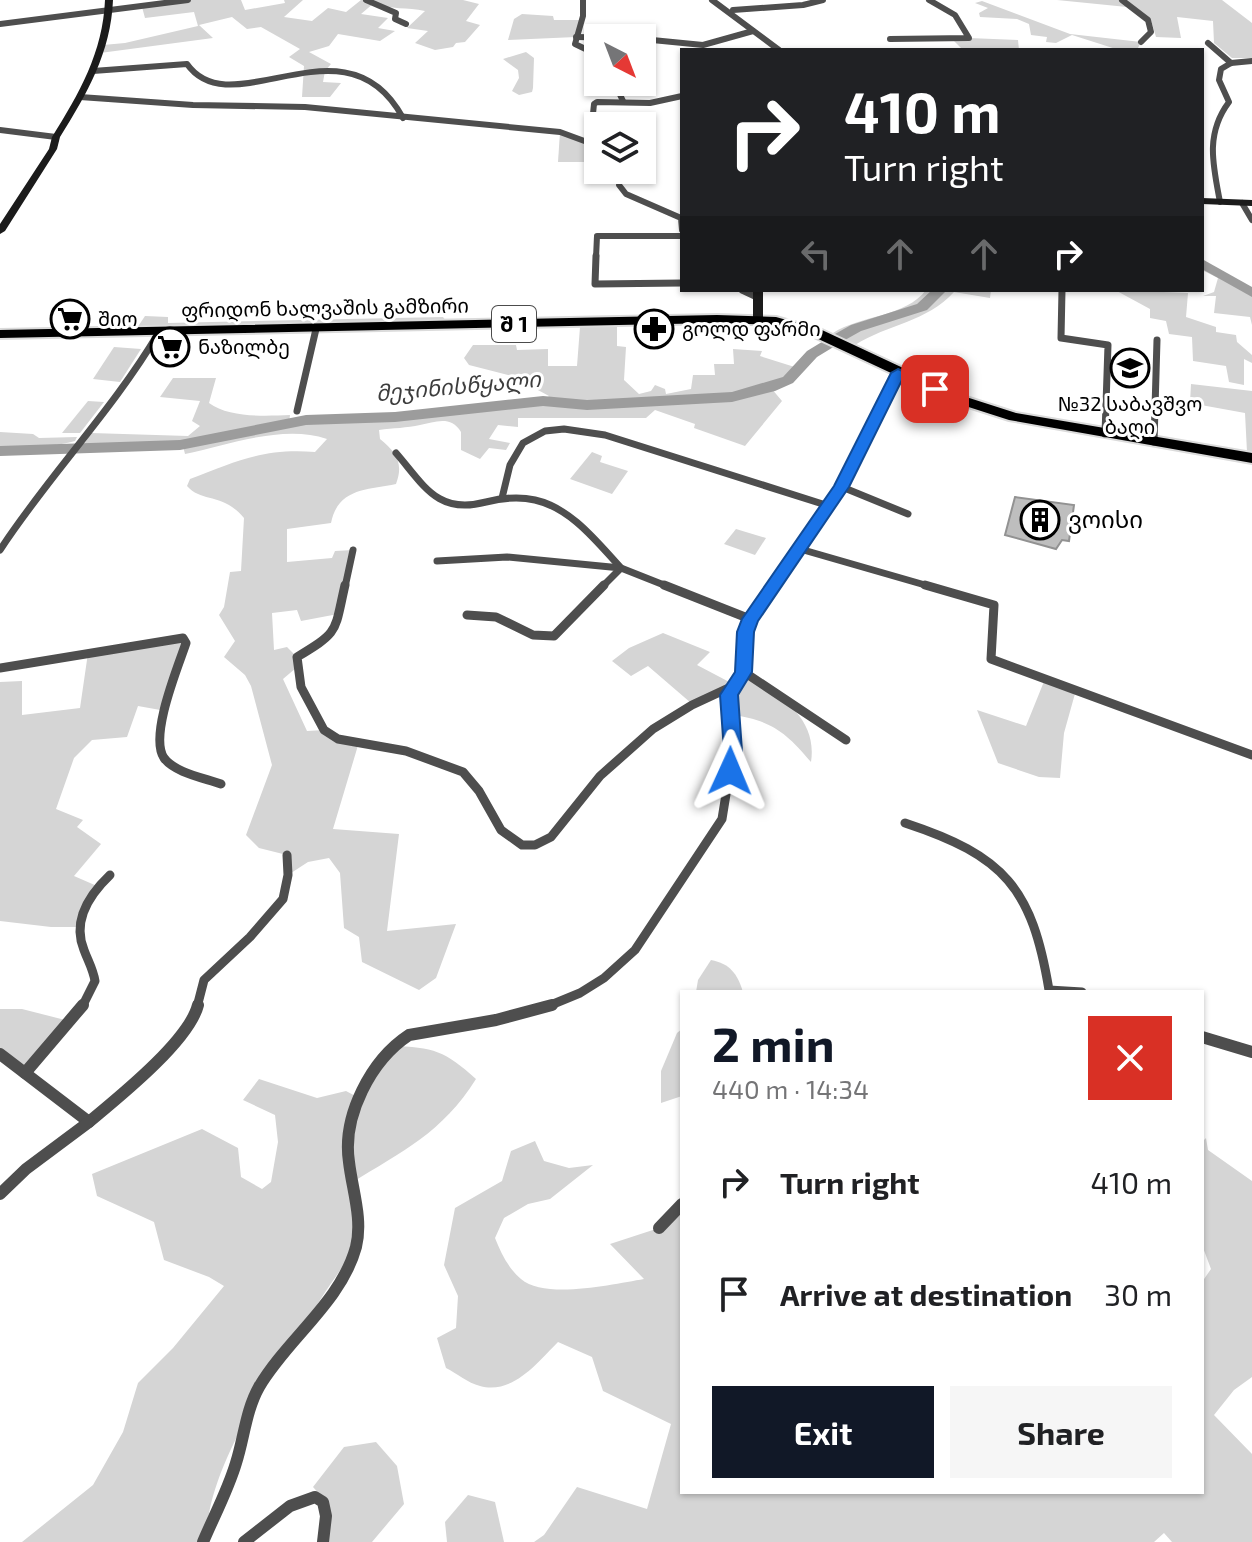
<!DOCTYPE html>
<meta charset="utf-8">
<style>
body{margin:0;font-family:"Exo 2","Noto Sans Georgian",sans-serif;background:#f6f6f6;color:#202124;height:100vh;display:flex;flex-direction:column;font-size:30px;white-space:nowrap}
*{box-sizing:border-box;margin:0}
p{font-size:26px;color:#757577}
.icon{flex:none;width:44px;height:44px;fill:none;stroke:currentColor;stroke-width:2;stroke-linecap:round;stroke-linejoin:round}
.map{position:relative;flex:1;overflow:hidden}
.panel{position:absolute;left:680px;top:990px;width:524px;height:504px;display:flex;flex-direction:column;background:#fff;border-radius:0px;box-shadow:0 2px 6px #0004}
.panel>*{flex:none}
.banner{position:absolute;left:680px;top:48px;width:524px;height:244px;border-radius:0px;box-shadow:0 2px 6px #0004;background:#202124;color:#fff;overflow:hidden}
.needle{width:52px;rotate:138deg}
.fabs{position:absolute;left:584px;top:24px;display:grid;gap:16px}
.fabs a{display:grid;place-items:center;width:72px;height:72px;border-radius:0px;background:#fff;box-shadow:0 2px 6px #0004;font-size:40px}
.pin{position:absolute;display:grid;place-items:center;width:68px;height:68px;color:#fff;margin:-34px;border-radius:16px;box-shadow:0 4px 12px #0006}
.me{position:absolute;width:88px;margin:-44px;rotate:1deg;stroke-linejoin:round;filter:drop-shadow(0 0 6px #0008)}
.turn{display:flex;align-items:center;gap:28px;height:168px;padding:0 32px;font-size:36px}
.turn .icon{width:104px;height:104px;stroke-width:2.5}
.turn b{display:block;font-size:56px;line-height:68px}
.lanes{display:flex;align-items:center;height:76px;padding:0 32px;background:#0003;justify-content:center;gap:40px;direction:ltr}
.lanes .off{opacity:.35}
.round{display:grid;place-items:center;flex:none;width:84px;height:84px;border-radius:0px;background:#f6f6f6}
.head{display:flex;align-items:center;justify-content:space-between;height:136px;padding:0 32px}
h1{font-size:48px;font-weight:700;line-height:60px;color:#111827}
.cta{display:flex;gap:16px;margin-top:auto;padding:16px 32px}
.cta a{flex:1;height:92px;border-radius:0px;background:#111827;color:#fff;font-size:32px;font-weight:700;line-height:92px;text-align:center}
.cta a+a{background:#f6f6f6;color:#202124}
ul{padding:0;list-style:none}
li{display:flex;align-items:center;gap:24px;height:112px;padding:0 32px}
li div{flex:1}
li b{display:block;font-size:30px}
li em{font-style:normal}
.map>svg:first-child{display:block}
.green{fill:#d5d5d5}
.lines{fill:none;stroke-linecap:round;stroke-linejoin:round}
.river{fill:#9c9c9c;fill-rule:evenodd}
.building{fill:#bebebe;stroke:#929292;stroke-width:2}
.highway-casing{stroke:#dbdbdb;stroke-width:4}
.street-far3{stroke:#4e4e4e;stroke-width:6}
.street-far2{stroke:#4e4e4e;stroke-width:7}
.street-far1{stroke:#4e4e4e;stroke-width:9}
.street{stroke:#4e4e4e;stroke-width:12}
.secondary{fill:#1b1b1b;fill-rule:evenodd}
.highway{fill:#000;fill-rule:evenodd}
.route{fill:#1a73e8;stroke:#114b97;stroke-width:2}
.labels{text-anchor:middle;stroke-width:6;stroke-linejoin:round;paint-order:stroke}
.far-street-label{font-size:20px;fill:#000;stroke:#fff}
.far-poi-label{font-size:20px;fill:#000;stroke:#fff;text-anchor:start}
.shield{fill:#fff;stroke:#4c4c4c;stroke-width:2}
.shield-label{font-size:22px;font-weight:bold;fill:#000}
.far-water-label{font-size:22px;font-style:italic;fill:#3d3d3d;stroke:#fff}
.poi-label{font-size:24px;fill:#000;stroke:#fff;text-anchor:start}
</style>
<div class="map">
<svg width="1252" height="1542" viewBox="0 0 1252 1542">
<rect width="100%" height="100%" fill="#fff"/>
<g class="green">
<path d="M188,0h53l4,10 40,-7 -1,-3h19l-19,17 28,4 16,-13 18,4 15,-12h102l16,4 -13,17 14,4 -15,17 -9,1 -3,4 -18,3 -20,-7 13,-12 -21,-3 18,-17c-18,-4 -34,-1 -51,-8l-13,11 27,4 -10,10 17,3 -15,10 -42,-7 -9,12 -20,6 22,12 -6,7 -2,11 18,1 -11,14h-28l2,-31 -15,-9 11,-8 -39,-22 -14,2 -15,-12 -33,8 14,13 -113,15 3,-8 22,-2 73,-17 -4,-14 -49,6 -3,-11z"/>
<path d="M1057,0h165l30,23v35h-20l-18,-15 -1,-22 -36,-4 4,21 -25,-1 -5,-17 -14,-12z"/>
<path d="M982,1l88,33 71,8 -4,8h-18l-47,-15 -16,8 -10,-1 1,-5 -16,-2 -2,-11 -12,-5 -37,-2 -1,-4 9,-5 -13,-5z"/>
<path d="M522,14l31,2 1,4h27l-5,17 -68,3 6,-21z"/>
<path d="M969,38l49,2 1,10h-56l-11,-11z"/>
<path d="M526,52l8,6 -1,30 -1,4 -13,3 -7,-4 7,-13 -1,-8 -15,-11z"/>
<path d="M560,132l30,11 -4,19h-28z"/>
<path d="M1202,263l50,30v32l-2,-8 -36,-4 2,-17h-13l11,-4 4,-14 -16,-8z"/>
<path d="M926,290h65l-1,8 -36,-6c-27,30 -66,32 -99,53l-22,-12c28,-18 73,-16 93,-43z"/>
<path d="M1115,290l73,3 -2,24 30,10v5l20,3 1,7 15,13v8l-8,-4v26l-15,-3 -3,-16 -33,-5 -1,-24 -23,-3 -3,-13 -16,-3v-9z"/>
<path d="M145,316l23,1v6l275,-6 3,4 -309,7z"/>
<path d="M580,327h37v19l9,1 -2,33 15,14 12,-3 4,-6 10,4 1,5 25,-5 2,-14h22l-1,-11h20l-1,-15 29,2 -2,5 41,13 -13,11 -17,8 11,13 -37,45 -51,-18 1,-4 -40,-14 -9,8h-128v9l-20,-2 -9,14 21,4 -4,7 -17,-2 -9,11 -19,-9v-18c-10,-17 -26,-10 -41,-7 -13,3 -27,3 -41,5l1,9c16,13 24,24 16,45 -29,6 -58,4 -65,39l-44,6v33l45,-4 3,-7 18,-1 -15,64 -37,7 -4,-11 -25,3 2,37 13,-3 10,10 -1,11 -13,11 24,52 17,-1 35,12 -26,87 66,5 -12,97 69,-7 -20,54 -17,12 -57,-28 -3,-25 -15,-9 -4,-55 -11,-15 -21,4 -20,13 -1,-20 -28,-7 -13,-13 26,-70 -21,-79 -6,-11 -21,-18 11,-16 -16,-26 5,-8 6,-35 11,-1 3,-53c-22,-26 -42,-15 -57,-32l3,-7c47,-18 74,-31 125,-27l12,-13c-44,-15 -98,6 -142,15l-3,-12 -99,4 8,-13 97,3 12,-10 -8,-5 8,-20 -40,-4 13,-19h43l-7,25c20,15 56,13 81,12l-1,8c29,-6 62,-3 92,-5 54,-4 108,-10 162,-17l6,-5 -37,-20 -43,-11 -5,-7 9,-13h43l1,5 31,-1v17h29z"/>
<path d="M114,347l27,2 -21,33 -27,-3z"/>
<path d="M1191,384l61,7v62l-5,-1 -2,-39 -55,-10z"/>
<path d="M88,401l16,1 -24,31h-18z"/>
<path d="M0,432l33,2 6,4 38,-1 -2,4c-22,6 -52,8 -75,5z"/>
<path d="M592,452l10,4 -2,6 28,9 -16,23 -42,-15z"/>
<path d="M736,529l30,9 -11,17 -31,-11z"/>
<path d="M663,633l47,19 -13,13 38,20 9,-13c33,22 74,44 67,90 -27,-32 -41,-42 -83,-48l6,-27 -43,16 -43,-37 -17,10 -19,-15 17,-13z"/>
<path d="M183,638l-17,73 -28,-5 -11,31 -35,3 -18,18 -18,51 27,11 -6,7 24,17 -27,32 23,10 -20,41h-26l-51,-6v-239l22,-1v34l58,-7 8,-55z"/>
<path d="M1045,679l31,11 -12,43 -4,45 -21,-1 -41,-14 -21,-53 49,16z"/>
<path d="M711,960c19,4 26,13 32,32h-47l2,-12z"/>
<path d="M0,1009h22l47,12 -44,52 -25,-19z"/>
<path d="M682,1029v67l-21,7v-32l16,-38z"/>
<path d="M391,1046c43,1 54,5 85,33 -34,54 -73,72 -125,104 0,17 5,53 0,67 -6,16 -20,32 -29,47 -39,62 -119,171 -115,245h-185l71,-57 30,-53 15,-49 35,-35 51,-62 -15,-9 -45,-17 -10,-38 -57,-26 -5,-22 110,-45 36,19 3,29 21,12 9,-7 7,-40 -3,-27 -32,-15 16,-21 58,19 29,-7 15,8z"/>
<path d="M1206,1138l2,12 44,31v196l-18,13 -20,25 38,39v88h-80l-8,-9 -10,9h-620l10,-7 33,-48 70,22 24,-85 -68,-33 -11,-34 -34,-15c-20,20 -45,53 -78,44 -12,-3 -24,-13 -34,-18l-9,-30 19,-10 2,-32 -14,-31 11,-57 47,-27 9,-30 24,-10 9,20 25,7 24,-3 -43,34 -22,5 -24,14 -9,20c6,15 13,30 26,41 24,21 93,5 123,0l-34,-35 49,-16 23,-24v288h520v-210l9,-13 -9,-24v-103z"/>
<path d="M376,1442l21,24 7,38 -32,38h-49l1,-43 -11,-12 31,-40z"/>
<path d="M468,1495l27,7 9,40h-57l-2,-20z"/>
</g>
<g class="lines">
<g class="river">
<path d="M1202,259l50,28v10l-50,-28z"/>
<path d="M932,290h15l-20,20 -66,21 -16,9 -28,17 -24,26 -18,8 -43,11 -145,8 -44,-4 -148,16 -89,3 -126,25 -180,6v-10l180,-6 126,-25 89,-3 148,-16 44,4 145,-8 51,-15 24,-26 28,-17 16,-9 66,-21z"/>
</g>
</g>
<path class="building" d="M1015,497l59,8 -5,36 -7,-1 -6,9 -51,-14z"/>
<g class="lines">
<defs>
<path id="highway" d="M717,315l59,2 46,13 141,66 53,17 236,40v10l-243,-43 -56,-18 -141,-66 -37,-11 -58,-2 -717,15v-8z"/>
</defs>
<use href="#highway" class="highway-casing"/>
<g class="street-far3">
<path d="M366,0l30,13 -1,6 11,5"/>
<path d="M583,0v16l-8,28 23,11"/>
<path d="M712,0l67,50"/>
<path d="M1122,0l26,20 3,12 -10,10"/>
<path d="M733,10l70,-5 20,-5"/>
<path d="M0,24l188,-24"/>
<path d="M576,37l51,1"/>
<path d="M642,39l61,6 50,-14"/>
<path d="M890,39l79,-1 -14,-23 -26,-15"/>
<path d="M1208,43l23,20"/>
<path d="M93,71l94,-7c45,64 159,-52 216,54"/>
<path d="M614,82l9,19"/>
<path d="M80,97l113,8 112,2 255,25 38,14"/>
<path d="M0,130l56,7"/>
<path d="M590,143l4,-39 3,-2 53,1 32,-7"/>
<path d="M622,170l-3,15 7,9 55,24 1,12"/>
<path d="M1220,202c-7,-37 -15,-68 9,-100l-10,-22 2,-11 10,-6 21,-2"/>
<path d="M1242,203l10,17"/>
<path d="M596,258l1,-22h85"/>
</g>
<g class="street-far2">
<path d="M596,256l-1,28 87,-1"/>
<path d="M742,290l15,7"/>
<path d="M1062,290l-1,48 47,7 -3,89"/>
<path d="M297,411l19,-82"/>
<path d="M1154,442l3,-102"/>
<path d="M396,453c28,32 41,62 90,49 16,-4 32,-6 49,-2 36,8 62,42 86,68l-19,19"/>
<path d="M842,487l66,27"/>
<path d="M502,498l8,-33 13,-22 22,-12 19,-2 41,6 224,71"/>
<path d="M800,549l132,38"/>
<path d="M0,550c49,-75 113,-140 159,-218"/>
<path d="M437,561l70,-4 114,11 48,19"/>
<path d="M345,587l8,-37"/>
<path d="M775,587l67,-100 56,-114"/>
</g>
<g class="street-far1">
<path d="M345,585c-11,48 -5,46 -48,72l4,30 23,43 14,9 68,12 57,21 16,19 22,39 21,15h13l16,-8 49,-61 53,-47 39,-24 43,-20"/>
<path d="M664,585l86,34"/>
<path d="M925,585l69,20 -3,54 261,96"/>
<path d="M467,615l29,2 37,18 21,1 50,-51"/>
<path d="M0,668l183,-30 3,5c-8,24 -37,93 -22,115 11,15 41,20 57,26"/>
<path d="M744,672l102,68"/>
<path d="M905,823c100,33 127,65 144,167l33,2"/>
<path d="M82,1007l13,-26c-2,-12 -7,-20 -11,-31 -12,-29 5,-55 26,-75"/>
<path d="M197,1007l7,-27 46,-43 33,-38 5,-24 -1,-20"/>
<path d="M546,1007l34,-14 24,-15 31,-28 87,-131 11,-68 -4,-56 15,-23 2,-40 4,-13 26,-34"/>
</g>
<g class="street">
<path d="M1202,1037l50,15"/>
<path d="M0,1054l89,68c30,-25 100,-81 109,-117"/>
<path d="M25,1073l58,-68"/>
<path d="M0,1194l26,-25 63,-47"/>
<path d="M659,1228l23,-24"/>
<path d="M203,1542c11,-26 25,-52 33,-79 8,-25 10,-53 23,-76 28,-48 82,-85 97,-140 7,-28 -4,-58 -7,-85 -7,-46 22,-102 60,-127l87,-15 56,-15"/>
<path d="M244,1542l46,-36 25,-9 8,5 3,14 -3,26"/>
</g>
<g class="secondary">
<path d="M105,0h8c-2,52 -26,94 -53,137l-3,12 -52,82 -5,3v-10l49,-75 3,-12c27,-43 51,-85 53,-137z"/>
<path d="M1202,198l50,2v6l-50,-2z"/>
<path d="M753,290h10v30l-5,3 -5,-3z"/>
</g>
<use href="#highway" class="highway"/>
</g>
<path class="route" d="M898,369l44,20 -7,5 -33,-14 -53,107 -91,134 -4,11 -2,40 -14,23 4,56 -3,20 -9,7 -6,-2 -3,-5 3,-20 -4,-56 15,-23 2,-40 5,-13 92,-133 57,-113z"/>
<defs>
<symbol id="supermarket-ring" viewBox="-11 -11 22 22"><circle r="9.5" fill="#fff" stroke="#000" stroke-width="1.5"/><path d="M-6-5.5h2.5l.6 2H6L4.5 2H-2.5L-4.4-4H-6ZM-1.5 3.2a1.3 1.3 0 1 0 .1 0ZM3 3.2a1.3 1.3 0 1 0 .1 0Z" fill="#000"/></symbol>
<symbol id="pharmacy-ring" viewBox="-11 -11 22 22"><circle r="9.5" fill="#fff" stroke="#000" stroke-width="1.5"/><path d="M-2-6h4v4h4v4h-4v4h-4v-4h-4v-4h4Z" fill="#000"/></symbol>
<symbol id="school-ring" viewBox="-11 -11 22 22"><circle r="9.5" fill="#fff" stroke="#000" stroke-width="1.5"/><path d="M0-5L7-2L0 1L-7-2ZM-4 1L0 2.5L4 1V4Q0 6-4 4Z" fill="#000"/></symbol>
<symbol id="building-ring" viewBox="-11 -11 22 22"><circle r="9.5" fill="#fff" stroke="#000" stroke-width="1.5"/><path d="M-4-6H4V6H1V3H-1V6H-4ZM-2.5-4.3h1.7v1.8h-1.7ZM.8-4.3h1.7v1.8H.8ZM-2.5-1h1.7V.8h-1.7ZM.8-1h1.7V.8H.8Z" fill="#000"/></symbol>
</defs>
<g fill-rule="evenodd">
<use href="#supermarket-ring" x="48" y="297" width="44" height="44"/>
<use href="#pharmacy-ring" x="632" y="307" width="44" height="44"/>
<use href="#supermarket-ring" x="148" y="325" width="44" height="44"/>
<use href="#school-ring" x="1108" y="346" width="44" height="44"/>
<use href="#building-ring" x="1018" y="498" width="44" height="44"/>
</g>
<g class="labels">
<g class="far-street-label">
<text transform="translate(325 308) rotate(-1)" y="7">ფრიდონ ხალვაშის გამზირი</text>
</g>
<g class="far-poi-label">
<text x="98" y="326">შიო</text>
<text x="682" y="336">გოლდ ფარმი</text>
<text x="198" y="354">ნაზილბე</text>
<text x="1130" y="411" text-anchor="middle">№32 საბავშვო<tspan x="1130" dy="23">ბაღი</tspan></text>
</g>
<rect class="shield" x="492" y="306" width="44" height="36" rx="6"/>
<g class="shield-label">
<text x="514" y="332">შ 1</text>
</g>
<g class="far-water-label">
<text transform="translate(458 386) rotate(-5)" y="8">მეჯინისწყალი</text>
</g>
<g class="poi-label">
<text x="1068" y="528">ვოისი</text>
</g>
</g>
</svg>
<div class="fabs">
<a><svg class="needle" viewBox="-14 -14 28 28"><path d="M0-13l5 13h-10z" fill="#e53935"/><path d="M0 13l5-13h-10z" fill="#757577"/></svg></a>
<a><svg class="icon" aria-label="layers" viewBox="0 0 24 24"><path d="M12 4l9 5-9 5-9-5zM3 14l9 5 9-5"/></svg></a>
</div>
<div class="pin" style="left:935px;top:389px;background:#d93025"><svg class="icon" aria-label="arrive" viewBox="0 0 24 24"><path d="M6 21V4h12l-3 4 3 4H6"/></svg></div>
<svg class="me" style="left:730px;top:771px" viewBox="-20 -20 40 40"><path d="M0-17L14 15 0 8-14 15z" fill="#1a73e8" stroke="#fff" stroke-width="4"/></svg>
<div class="banner">
<div class="turn"><svg class="icon" aria-label="right" viewBox="0 0 24 24"><path d="M7 20v-9h11M14 6l5 5-5 5"/></svg><div><b>410 m</b>Turn right</div></div>
<div class="lanes"><svg class="icon off" aria-label="left" viewBox="0 0 24 24"><path d="M17 20v-9H6M10 6l-5 5 5 5"/></svg><svg class="icon off" aria-label="ahead" viewBox="0 0 24 24"><path d="M12 20V5M6 11l6-6 6 6"/></svg><svg class="icon off" aria-label="ahead" viewBox="0 0 24 24"><path d="M12 20V5M6 11l6-6 6 6"/></svg><svg class="icon" aria-label="right" viewBox="0 0 24 24"><path d="M7 20v-9h11M14 6l5 5-5 5"/></svg></div>
</div>
<section class="panel">
<div class="head"><div><h1>2 min</h1><p>440 m · 14:34</p></div><a class="round" style="background:#d93025;color:#fff"><svg class="icon" aria-label="close" viewBox="0 0 24 24"><path d="M6 6l12 12M18 6L6 18"/></svg></a></div>
<ul>
<li><svg class="icon" aria-label="right" viewBox="0 0 24 24"><path d="M7 20v-9h11M14 6l5 5-5 5"/></svg><div><b>Turn right</b></div><em>410 m</em></li>
<li><svg class="icon" aria-label="arrive" viewBox="0 0 24 24"><path d="M6 21V4h12l-3 4 3 4H6"/></svg><div><b>Arrive at destination</b></div><em>30 m</em></li>
</ul>
<div class="cta"><a>Exit</a><a>Share</a></div>
</section>
</div>
